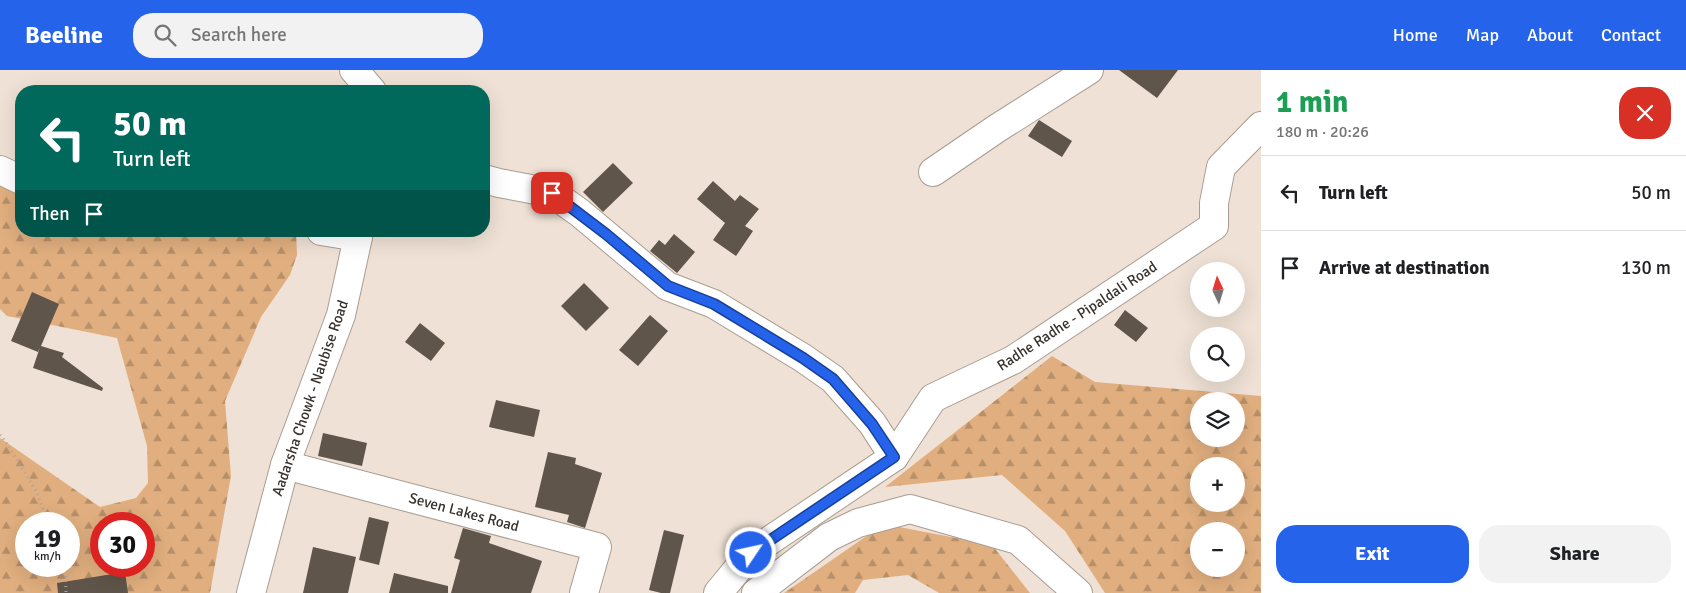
<!DOCTYPE html>
<meta charset="utf-8">
<style>
body{margin:0;font-family:Signika,sans-serif;background:#f2f2f2;color:#202124;height:100vh;display:flex;flex-direction:column;font-size:19px;white-space:nowrap}
*{box-sizing:border-box;margin:0}
p{font-size:16px;color:#757577}
.icon{flex:none;width:28px;height:28px;fill:none;stroke:currentColor;stroke-width:2;stroke-linecap:round;stroke-linejoin:round}
.map{position:relative;flex:1;overflow:hidden}
.sheet{display:flex;flex-direction:column;background:#fff;width:425px}
.sheet>*{flex:none}
.top-card{position:absolute;left:15px;top:15px;width:475px;height:152px;border-radius:20px;box-shadow:0 5px 20px #0002;background:#00695c;color:#fff;overflow:hidden}
.needle{width:32px;rotate:356deg}
.controls{position:absolute;left:1190px;top:192px;display:grid;gap:10px}
.controls a{display:grid;place-items:center;width:55px;height:55px;border-radius:50%;background:#fff;box-shadow:0 5px 20px #0002;font-size:25px}
.speed{position:absolute;left:15px;top:442px;display:flex;gap:10px;font-size:25px;font-weight:700;text-align:center}
.speed>*{display:grid;place-content:center;width:65px;height:65px;border-radius:50%;background:#fff;box-shadow:0 5px 20px #0002;line-height:1}
.speed small{font-size:12px;font-weight:400}
.speed .limit{border:8px solid #d22;background:#fff;color:#111}
.pin{position:absolute;display:grid;place-items:center;width:42px;height:42px;color:#fff;margin:-21px;border-radius:10px;box-shadow:0 2px 8px #0006}
.me{position:absolute;width:55px;margin:-28px;rotate:56deg;stroke-linejoin:round;filter:drop-shadow(0 0 4px #0008)}
.turn{display:flex;align-items:center;gap:18px;height:105px;padding:0 15px;font-size:22px}
.turn .icon{width:65px;height:65px;stroke-width:2.5}
.turn b{display:block;font-size:35px;line-height:42px}
.then{display:flex;align-items:center;height:48px;padding:0 15px;background:#0003;gap:10px;font-size:19px}
.round{display:grid;place-items:center;flex:none;width:52px;height:52px;border-radius:20px;background:#f2f2f2}
.overview{display:flex;align-items:center;justify-content:space-between;height:85px;padding:0 15px}
h1{font-size:30px;font-weight:700;line-height:38px;color:#1e9e55}
.primary-button{display:flex;gap:10px;margin-top:auto;padding:10px 15px}
.primary-button a{flex:1;height:58px;border-radius:20px;background:#2563eb;color:#fff;font-size:20px;font-weight:700;line-height:58px;text-align:center}
.primary-button a+a{background:#f2f2f2;color:#202124}
ul{padding:0;list-style:none}
li{display:flex;align-items:center;gap:15px;height:75px;padding:0 15px;border-top:1px solid #e0e0e0}
li div{flex:1}
li b{display:block;font-size:19px}
li em{font-style:normal}
header{display:flex;align-items:center;gap:30px;box-sizing:border-box;height:70px;padding:0 25px;background:#2563eb;color:#fff}
header strong{font-size:24px}
nav{display:flex;gap:28px;margin-inline-start:auto;font-size:18px}
.search{width:350px;height:45px;background:#f2f2f2;display:flex;align-items:center;gap:12px;box-sizing:border-box;padding:0 18px;border-radius:20px;color:#757577;font-size:19px}
main{display:flex;flex:1;min-height:0}
.map>svg:first-child{display:block}
.forest{fill:url(#forest-firs);fill-rule:evenodd}
.building{fill:#60554a}
.lines{fill:none;stroke-linecap:round;stroke-linejoin:round}
.minor-casing{stroke:#a99d91;stroke-width:30}
.path{stroke:#aea39a;stroke-width:3;stroke-dasharray:1 4;stroke-linecap:butt}
.minor{stroke:#fff;stroke-width:28}
.route-casing{stroke:#184099;stroke-width:12}
.route{stroke:#2563eb;stroke-width:9}
.labels{text-anchor:middle;stroke-width:5;stroke-linejoin:round;paint-order:stroke}
.street-label{font-size:15px;fill:#38322e;stroke:#fff}
</style>
<header>
<strong>Beeline</strong>
<div class="search"><svg class="icon" aria-label="search" viewBox="0 0 24 24"><circle cx="10" cy="10" r="6"/><path d="M15 15l6 6"/></svg>Search here</div>
<nav><a>Home</a><a>Map</a><a>About</a><a>Contact</a></nav>
</header>
<main>
<div class="map">
<svg width="1261" height="523" viewBox="0 0 1261 523">
<defs>
<pattern id="forest-firs" width="22" height="20" patternUnits="userSpaceOnUse" patternTransform="scale(1.25)"><rect width="22" height="20" fill="#e1af7f"/><path d="M5 1l3.5 6h-7zM16 11l3.5 6h-7z" fill="#b78f68"/></pattern>
</defs>
<rect width="100%" height="100%" fill="#efe1d5"/>
<g class="forest">
<path d="M0,97l21,2v62h275l1,24 -7,20 -29,42 -36,84 6,75 -21,117h-210v-155l100,69 36,-9 12,-15 -1,-37 -30,-108 -110,-22 -7,-7zM26,454h43v42h-43zM101,454h43v42h-43z"/>
<path d="M1052,286l43,26 166,14v197h-156l-40,-62 -63,-56 -117,12zM1199,331h37v38h-37zM1199,396h37v38h-37zM1199,461h37v38h-37z"/>
<path d="M884,454l108,21 38,48h-91l-31,-18 -45,5 -8,13h-71z"/>
</g>
<g class="building">
<path d="M1119,0h59l-21,28z"/>
<path d="M1039,50l33,21 -10,16 -34,-21z"/>
<path d="M613,93l20,20 -30,29 -20,-20z"/>
<path d="M713,111l22,20 5,-6 19,14 -14,17 8,5 -17,25 -23,-16 12,-17 -28,-24z"/>
<path d="M674,164l21,18 -18,21 -27,-22 9,-11 6,5z"/>
<path d="M584,213l25,25 -23,23 -25,-25z"/>
<path d="M32,222l27,12 -18,42 23,7 -2,4 41,31 -1,3 -69,-23 7,-21 -2,5 -27,-11z"/>
<path d="M1125,240l23,18 -12,14 -22,-17z"/>
<path d="M650,245l18,16 -30,35 -19,-16z"/>
<path d="M420,253l25,20 -14,18 -26,-19z"/>
<path d="M496,330l44,10 -6,27 -45,-10z"/>
<path d="M323,363l44,10 -5,23 -44,-10z"/>
<path d="M548,382l28,6 -1,6 27,9 -17,55 -18,-6 2,-7 -34,-8z"/>
<path d="M369,447l20,5 -10,43 -20,-5z"/>
<path d="M463,458l28,8 -2,7 53,18 -11,32h-80l9,-33 -6,-2z"/>
<path d="M664,460l20,5 -14,58h-9l-12,-3z"/>
<path d="M313,477l43,10 -8,36h-45z"/>
<path d="M125,502l3,21h-70l-1,-10z"/>
<path d="M394,503l54,13v7h-59z"/>
</g>
<g class="lines">
<defs>
<g id="minor">
<path d="M354,0l18,21"/>
<path d="M0,100l21,10"/>
<path d="M933,102l63,-43 93,-59"/>
<path d="M484,109l15,4 53,10 28,20 87,73 47,18 89,54 30,21 39,44 22,34"/>
<path d="M321,161l37,6"/>
<path d="M285,395l312,82 -13,46"/>
<path d="M251,523l34,-128 56,-150 17,-78v-6"/>
<path d="M718,523l33,-40 143,-96 39,-59 80,-38 201,-134v-23l7,-36 40,-41"/>
<path d="M756,523l73,-56 29,-14 52,-14 108,31 60,53"/>
</g>
</defs>
<use href="#minor" class="minor-casing"/>
<g class="path">
<path d="M0,365l6,7 30,49 13,33"/>
<path d="M65,496l1,27"/>
</g>
<use href="#minor" class="minor"/>
</g>
<g class="lines">
<defs>
<path id="route" d="M552,123l54,41 62,52 46,18 89,54 30,21 39,45 22,33 -143,96"/>
</defs>
<use href="#route" class="route-casing"/>
<use href="#route" class="route"/>
</g>
<g class="labels">
<g class="street-label">
<text transform="translate(1077 246) rotate(-33)" y="5">Radhe Radhe - Pipaldali Road</text>
<text transform="translate(310 328) rotate(-71)" y="5">Aadarsha Chowk - Naubise Road</text>
<text transform="translate(464 442) rotate(15)" y="5">Seven Lakes Road</text>
</g>
</g>
</svg>
<div class="controls">
<a><svg class="needle" viewBox="-14 -14 28 28"><path d="M0-13l5 13h-10z" fill="#e53935"/><path d="M0 13l5-13h-10z" fill="#757577"/></svg></a>
<a><svg class="icon" aria-label="search" viewBox="0 0 24 24"><circle cx="10" cy="10" r="6"/><path d="M15 15l6 6"/></svg></a>
<a><svg class="icon" aria-label="layers" viewBox="0 0 24 24"><path d="M12 4l9 5-9 5-9-5zM3 14l9 5 9-5"/></svg></a>
<a>+</a>
<a>−</a>
</div>
<div class="speed"><div>19<small>km/h</small></div><div class="limit">30</div></div>
<div class="pin" style="left:552px;top:123px;background:#d93025"><svg class="icon" aria-label="arrive" viewBox="0 0 24 24"><path d="M6 21V4h12l-3 4 3 4H6"/></svg></div>
<svg class="me" style="left:751px;top:483px" viewBox="-20 -20 40 40"><circle r="17" fill="#2563eb" stroke="#fff" stroke-width="3"/><path d="M0-11L8 9 0 5-8 9z" fill="#fff"/></svg>
<div class="top-card">
<div class="turn"><svg class="icon" aria-label="left" viewBox="0 0 24 24"><path d="M17 20v-9H6M10 6l-5 5 5 5"/></svg><div><b>50 m</b>Turn left</div></div>
<div class="then">Then<svg class="icon" aria-label="arrive" viewBox="0 0 24 24"><path d="M6 21V4h12l-3 4 3 4H6"/></svg></div>
</div>
</div>
<section class="sheet">
<div class="overview"><div><h1>1 min</h1><p>180 m · 20:26</p></div><a class="round" style="background:#d93025;color:#fff"><svg class="icon" aria-label="close" viewBox="0 0 24 24"><path d="M6 6l12 12M18 6L6 18"/></svg></a></div>
<ul>
<li><svg class="icon" aria-label="left" viewBox="0 0 24 24"><path d="M17 20v-9H6M10 6l-5 5 5 5"/></svg><div><b>Turn left</b></div><em>50 m</em></li>
<li><svg class="icon" aria-label="arrive" viewBox="0 0 24 24"><path d="M6 21V4h12l-3 4 3 4H6"/></svg><div><b>Arrive at destination</b></div><em>130 m</em></li>
</ul>
<div class="primary-button"><a>Exit</a><a>Share</a></div>
</section>
</main>
